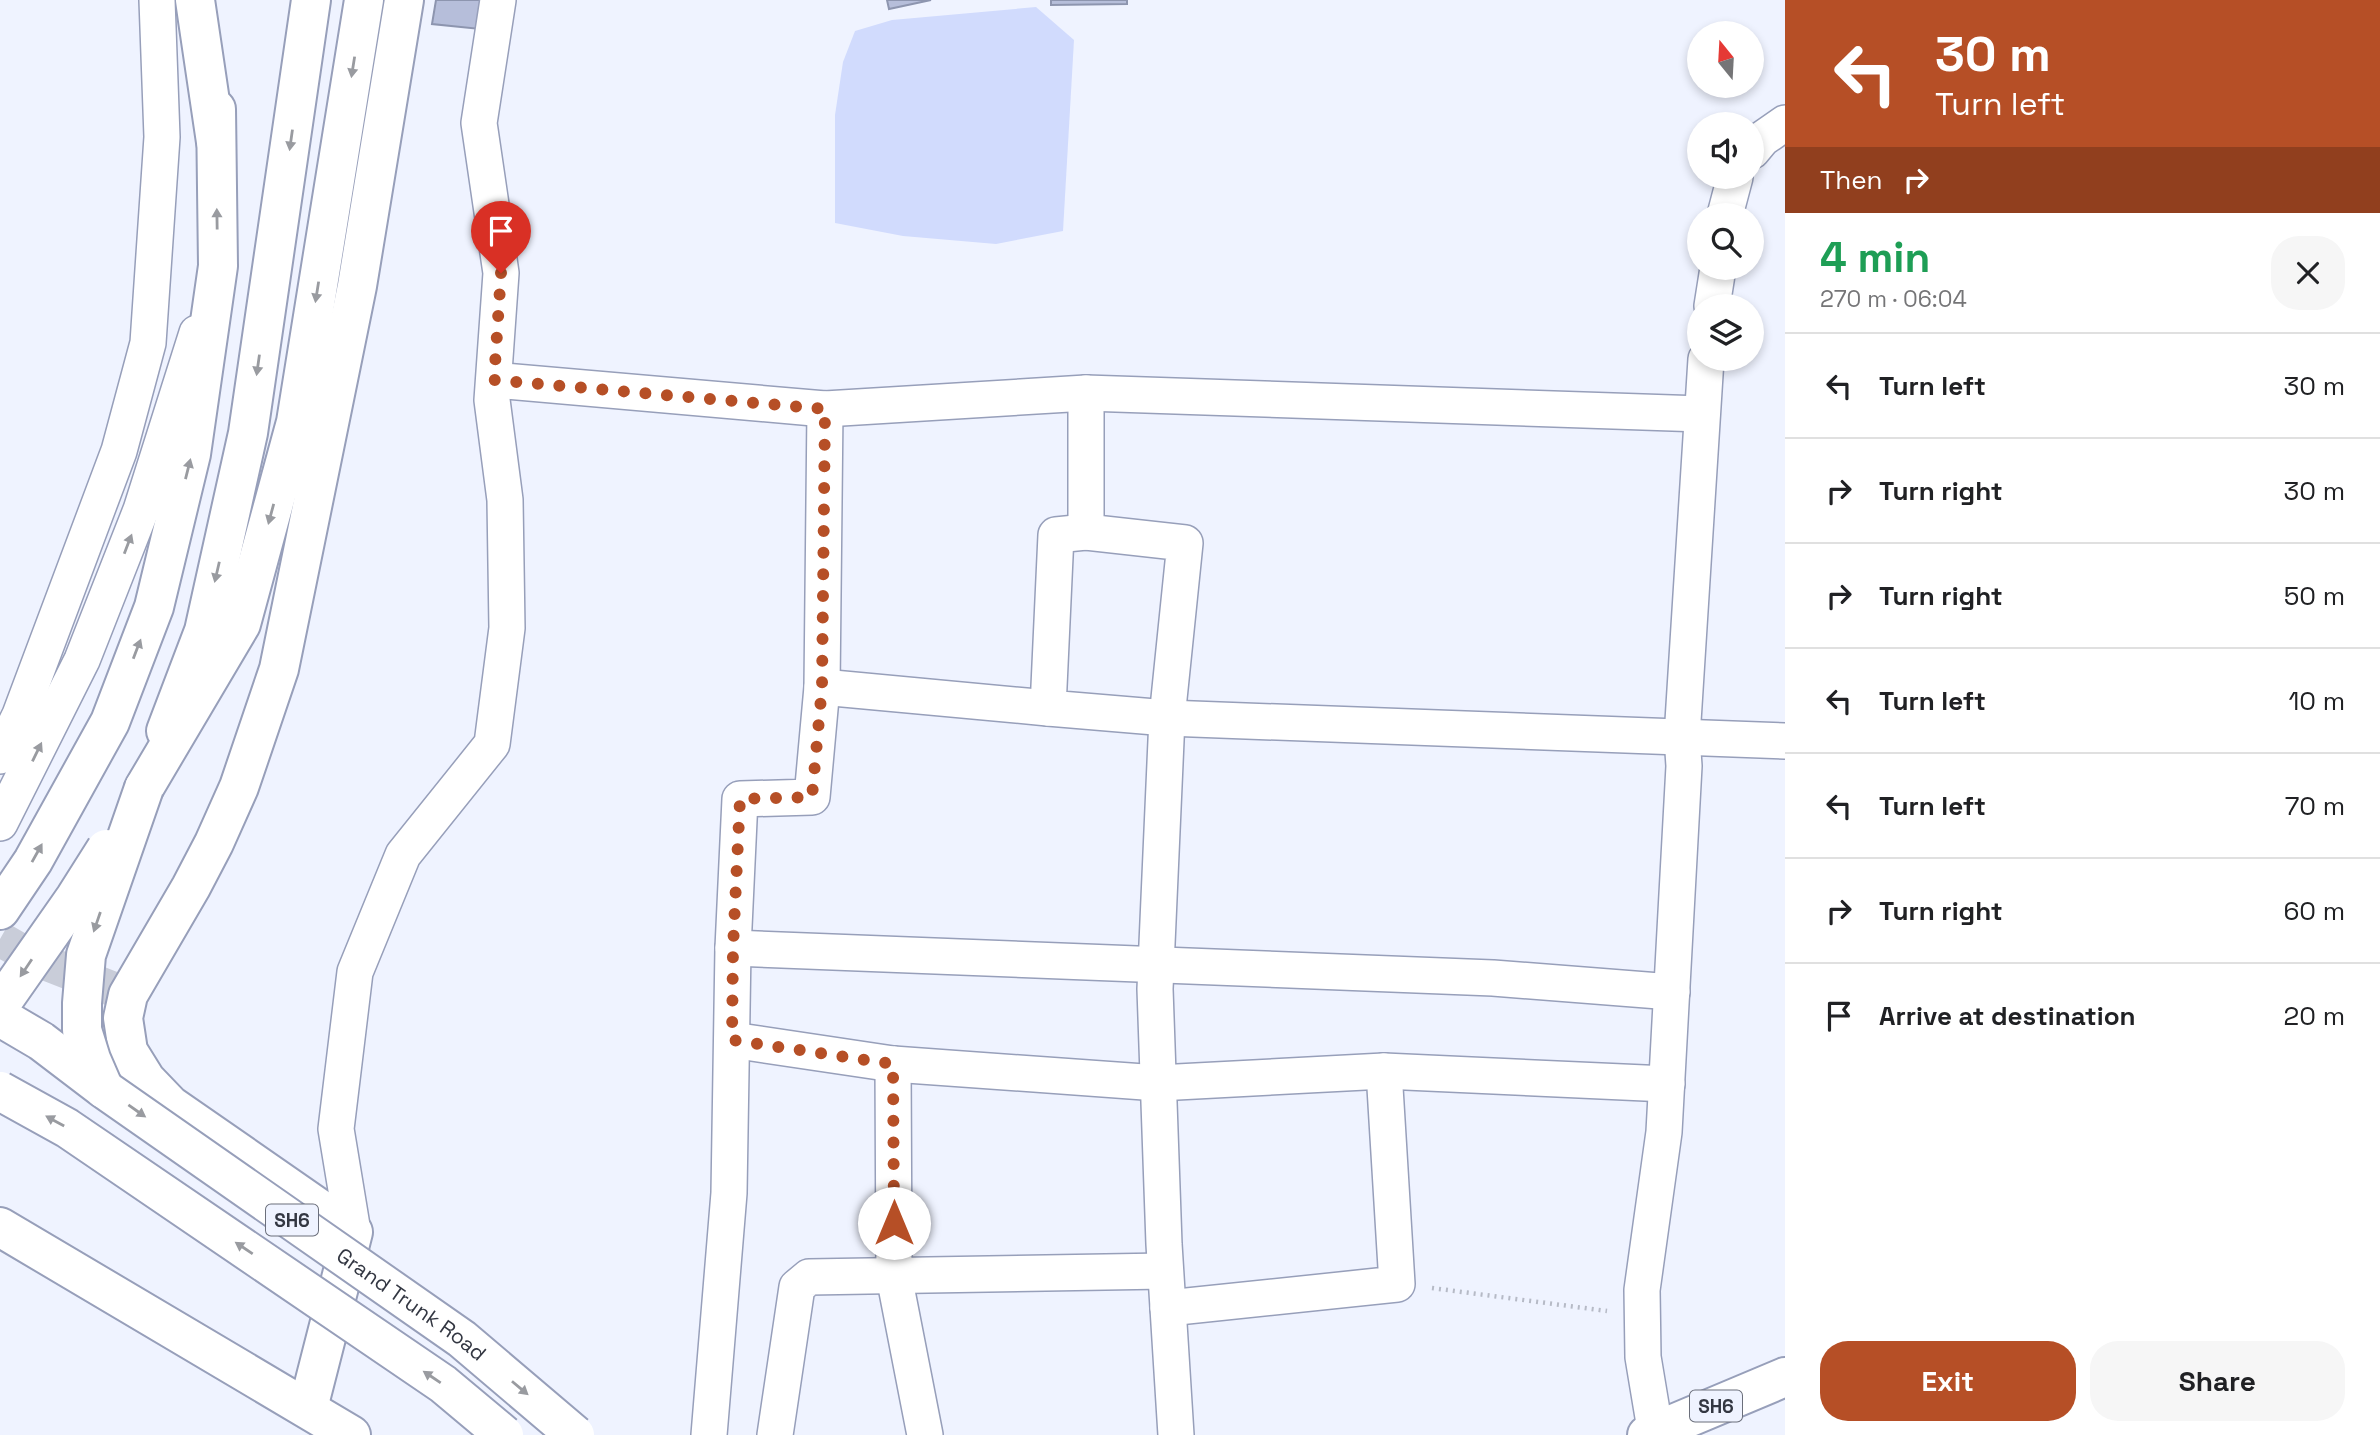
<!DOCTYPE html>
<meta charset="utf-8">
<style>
body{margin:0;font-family:"Space Grotesk",sans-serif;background:#f6f6f6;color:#202124;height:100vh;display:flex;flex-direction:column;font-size:26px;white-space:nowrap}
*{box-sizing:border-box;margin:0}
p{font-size:23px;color:#757577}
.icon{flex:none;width:38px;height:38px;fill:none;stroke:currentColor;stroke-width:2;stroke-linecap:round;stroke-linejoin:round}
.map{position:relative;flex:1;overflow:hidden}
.sheet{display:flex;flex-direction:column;background:#fff;width:595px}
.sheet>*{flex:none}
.hud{background:#b64f26;color:#fff;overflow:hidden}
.needle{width:46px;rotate:342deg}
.controls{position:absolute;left:1687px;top:21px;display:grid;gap:14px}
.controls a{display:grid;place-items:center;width:77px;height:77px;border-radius:50%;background:#fff;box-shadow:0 4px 10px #0003;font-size:35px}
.pin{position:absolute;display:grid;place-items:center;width:60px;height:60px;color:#fff;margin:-72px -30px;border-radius:50% 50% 50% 0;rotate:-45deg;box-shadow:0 0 7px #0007}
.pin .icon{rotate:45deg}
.me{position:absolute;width:77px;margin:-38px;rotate:0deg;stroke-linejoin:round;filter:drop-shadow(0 0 5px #0008)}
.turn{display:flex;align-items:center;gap:24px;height:147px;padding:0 35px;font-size:32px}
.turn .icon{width:91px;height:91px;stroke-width:2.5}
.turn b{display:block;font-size:49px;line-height:60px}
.then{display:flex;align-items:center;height:66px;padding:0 35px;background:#0003;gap:14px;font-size:26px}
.round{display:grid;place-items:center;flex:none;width:74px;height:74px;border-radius:28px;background:#f6f6f6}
.headline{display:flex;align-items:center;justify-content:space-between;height:119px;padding:0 35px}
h1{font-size:42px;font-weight:700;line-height:52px;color:#1e9e55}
.primary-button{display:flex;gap:14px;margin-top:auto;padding:14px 35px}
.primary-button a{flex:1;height:80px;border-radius:28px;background:#b64f26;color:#fff;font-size:28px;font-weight:700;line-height:80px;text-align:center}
.primary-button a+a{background:#f6f6f6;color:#202124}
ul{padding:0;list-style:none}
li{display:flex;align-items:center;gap:21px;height:105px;padding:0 35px;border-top:2px solid #e0e0e0}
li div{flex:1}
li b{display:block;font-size:26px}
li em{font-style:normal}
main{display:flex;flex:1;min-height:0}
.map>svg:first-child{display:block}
.water{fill:#d1dbfd}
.building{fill:#b6beda;stroke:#8d95af;stroke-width:2}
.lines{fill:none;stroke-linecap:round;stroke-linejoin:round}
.minor-tunnel{stroke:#c9cdd9;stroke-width:35;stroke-dasharray:35 18;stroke-linecap:butt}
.minor-casing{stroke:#979fba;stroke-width:38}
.tertiary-casing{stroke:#979fba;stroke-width:42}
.primary-casing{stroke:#979fba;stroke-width:42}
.trunk-casing{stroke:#979fba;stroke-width:42}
.motorway-casing{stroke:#979fba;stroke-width:42}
.path{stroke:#b6bac6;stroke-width:4.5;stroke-dasharray:2 5;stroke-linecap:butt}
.minor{stroke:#fff;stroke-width:35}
.tertiary{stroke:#fff;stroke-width:38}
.primary{stroke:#fff;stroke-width:38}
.trunk{stroke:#fff;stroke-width:38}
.motorway{stroke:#fff;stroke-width:38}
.primary-bridge-casing{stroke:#979fba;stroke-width:42;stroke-linecap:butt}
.primary-bridge{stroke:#fff;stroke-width:38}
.oneway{fill:#999ba0}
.route{stroke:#b64f26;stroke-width:12;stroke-dasharray:0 21.6}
.labels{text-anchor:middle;stroke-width:5;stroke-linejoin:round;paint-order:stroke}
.shield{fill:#eff3ff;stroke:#6b6f7b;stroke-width:2}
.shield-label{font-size:19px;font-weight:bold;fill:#333742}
.street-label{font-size:21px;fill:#333742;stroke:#eff3ff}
</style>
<main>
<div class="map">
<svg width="1785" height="1435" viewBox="0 0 1785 1435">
<rect width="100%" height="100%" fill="#eff3ff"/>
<path class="water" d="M1036,7l38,33 -11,191 -67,13 -93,-8 -68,-13v-108l8,-53 12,-31 37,-11z"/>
<g class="building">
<path d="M436,0h47l-3,29 -48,-5z"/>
<path d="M887,0h44l-42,9z"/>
<path d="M1051,0h76v4l-76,1z"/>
</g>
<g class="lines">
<path class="minor-tunnel" d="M0,939l33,19 95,37"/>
<defs>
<g id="minor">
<path d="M1752,151l10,-12 23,-16"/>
<path d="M1725,215l10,-38"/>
<path d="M1712,306l6,-38"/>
<path d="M494,380l331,29 261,-16 616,21"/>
<path d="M1086,393v139l99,11 -18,175 -12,271 9,255 12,191"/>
<path d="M1086,532l-30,3 -8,173 119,10 618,23"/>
<path d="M822,687l226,21"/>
<path d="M0,756l20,-41 99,-264 29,-108 14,-206 -5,-137"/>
<path d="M0,823l82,-163 59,-150 56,-177"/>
<path d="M733,948l760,30 179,14"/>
<path d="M732,1040l161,24 265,19 226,-12 283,13"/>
<path d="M893,1064l1,212 31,159"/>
<path d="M353,1232l-17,-103 19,-157 48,-117 89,-111 15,-116 -2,-128 -13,-100 9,-127 -22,-150 19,-123"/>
<path d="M1168,1308l229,-24 -13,-213"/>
<path d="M709,1435l20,-242 4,-245 7,-149 72,-2 10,-110 3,-278"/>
<path d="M775,1435l22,-148 12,-10 356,-6"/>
<path d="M1656,1435l-13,-78 -1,-67 22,-158 20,-366 -2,-29 24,-378"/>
</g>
<g id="tertiary">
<path d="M0,1227l351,208"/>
<path d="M308,1408l45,-176 -183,-127 -24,-25 -18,-29 -5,-33 5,-23 63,-108 23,-44 25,-56 40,-118 78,-383 47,-286"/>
</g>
<g id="primary">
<path d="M166,731l38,-100 44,-198 63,-433"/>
<path d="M0,910l33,-49 77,-139 44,-115 37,-153 27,-188 -2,-157"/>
<path d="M1647,1435l138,-58"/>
</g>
<path id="trunk" d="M195,0l21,142"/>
<path id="motorway" d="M144,788l97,-164 55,-202 68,-422"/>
</defs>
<use href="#minor" class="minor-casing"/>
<use href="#tertiary" class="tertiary-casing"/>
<use href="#primary" class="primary-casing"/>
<use href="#trunk" class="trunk-casing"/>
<use href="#motorway" class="motorway-casing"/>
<path class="path" d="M1432,1288l175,23"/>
<use href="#minor" class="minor"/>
<use href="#tertiary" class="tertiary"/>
<use href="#primary" class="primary"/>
<use href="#trunk" class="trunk"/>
<use href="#motorway" class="motorway"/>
<defs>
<g id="primary-bridge">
<path d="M0,1005l75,-107 31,-49"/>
<path id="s1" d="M0,1017l41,24 63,48 358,250 113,96"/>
<path d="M104,1089l-13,-30 -9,-29v-27l4,-48 58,-167"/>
<path d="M0,1091l67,37 376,256 61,51"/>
</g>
</defs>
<use href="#primary-bridge" class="primary-bridge-casing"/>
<use href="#primary-bridge" class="primary-bridge"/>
</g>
<defs><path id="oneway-solid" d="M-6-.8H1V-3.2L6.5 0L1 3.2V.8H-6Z" transform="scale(1.75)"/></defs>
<g class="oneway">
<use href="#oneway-solid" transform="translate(353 67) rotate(99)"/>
<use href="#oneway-solid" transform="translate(291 140) rotate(98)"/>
<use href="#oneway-solid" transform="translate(217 219) rotate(-91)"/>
<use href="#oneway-solid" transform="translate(317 292) rotate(99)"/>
<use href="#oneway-solid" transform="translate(258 365) rotate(98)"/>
<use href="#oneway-solid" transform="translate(188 469) rotate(-76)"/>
<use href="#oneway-solid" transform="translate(271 514) rotate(105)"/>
<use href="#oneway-solid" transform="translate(128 544) rotate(-69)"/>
<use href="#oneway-solid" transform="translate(217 572) rotate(103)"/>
<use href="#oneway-solid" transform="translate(137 649) rotate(-69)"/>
<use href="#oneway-solid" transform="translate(37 752) rotate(-64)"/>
<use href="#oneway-solid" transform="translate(37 853) rotate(-61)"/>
<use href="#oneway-solid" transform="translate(97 922) rotate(109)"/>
<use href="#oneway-solid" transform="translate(26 968) rotate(124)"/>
<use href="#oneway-solid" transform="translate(137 1111) rotate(35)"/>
<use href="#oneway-solid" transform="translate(55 1121) rotate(-151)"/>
<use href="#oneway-solid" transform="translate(244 1248) rotate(-146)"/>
<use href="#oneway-solid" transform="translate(432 1377) rotate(-146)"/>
<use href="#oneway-solid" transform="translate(520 1388) rotate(40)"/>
</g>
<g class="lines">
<path class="route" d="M501,273l-7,107 331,29 -3,278 -10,110 -72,2 -7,149 -1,92 161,24 1,159"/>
</g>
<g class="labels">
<g class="shield">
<rect x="266" y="1204.5" width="52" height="31" rx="5"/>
<rect x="1690" y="1390.5" width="52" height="31" rx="5"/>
</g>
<g class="shield-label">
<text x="292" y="1227">SH6</text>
<text x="1716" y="1413">SH6</text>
</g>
<g class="street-label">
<text dy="7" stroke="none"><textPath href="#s1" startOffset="502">Grand Trunk Road</textPath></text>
</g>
</g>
</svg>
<div class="controls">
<a><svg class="needle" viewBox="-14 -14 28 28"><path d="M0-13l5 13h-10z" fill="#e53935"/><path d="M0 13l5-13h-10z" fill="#757577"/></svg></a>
<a><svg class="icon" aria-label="sound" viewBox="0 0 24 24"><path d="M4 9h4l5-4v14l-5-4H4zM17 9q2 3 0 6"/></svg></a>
<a><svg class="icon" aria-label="search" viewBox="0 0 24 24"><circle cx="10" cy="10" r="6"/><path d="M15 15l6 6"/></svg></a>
<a><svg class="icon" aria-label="layers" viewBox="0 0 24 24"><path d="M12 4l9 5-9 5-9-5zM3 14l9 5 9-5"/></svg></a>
</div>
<div class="pin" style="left:501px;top:273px;background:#d93025"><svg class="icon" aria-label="arrive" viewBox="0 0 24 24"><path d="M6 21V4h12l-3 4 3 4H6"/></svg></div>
<svg class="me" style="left:894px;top:1223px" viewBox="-20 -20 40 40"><circle r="19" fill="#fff"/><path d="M0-13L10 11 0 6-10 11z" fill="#b64f26"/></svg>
</div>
<section class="sheet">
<div class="hud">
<div class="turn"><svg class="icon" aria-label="left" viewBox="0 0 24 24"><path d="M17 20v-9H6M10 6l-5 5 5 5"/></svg><div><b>30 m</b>Turn left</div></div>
<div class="then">Then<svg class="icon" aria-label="right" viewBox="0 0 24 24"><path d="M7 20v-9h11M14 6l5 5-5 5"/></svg></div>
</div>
<div class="headline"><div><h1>4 min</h1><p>270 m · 06:04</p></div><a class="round"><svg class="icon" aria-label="close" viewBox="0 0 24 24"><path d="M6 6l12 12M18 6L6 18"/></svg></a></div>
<ul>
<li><svg class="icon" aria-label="left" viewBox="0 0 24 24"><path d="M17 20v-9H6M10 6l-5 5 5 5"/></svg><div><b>Turn left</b></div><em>30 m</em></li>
<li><svg class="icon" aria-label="right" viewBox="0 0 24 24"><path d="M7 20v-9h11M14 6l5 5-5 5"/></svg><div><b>Turn right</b></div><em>30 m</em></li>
<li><svg class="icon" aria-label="right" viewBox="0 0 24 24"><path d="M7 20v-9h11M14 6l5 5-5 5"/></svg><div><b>Turn right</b></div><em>50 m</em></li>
<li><svg class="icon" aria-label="left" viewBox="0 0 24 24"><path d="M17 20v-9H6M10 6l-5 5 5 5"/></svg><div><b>Turn left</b></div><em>10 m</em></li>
<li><svg class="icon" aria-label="left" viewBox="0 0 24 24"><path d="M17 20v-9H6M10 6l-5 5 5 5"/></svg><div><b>Turn left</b></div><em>70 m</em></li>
<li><svg class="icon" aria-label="right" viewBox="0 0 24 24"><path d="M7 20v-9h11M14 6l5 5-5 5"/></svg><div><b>Turn right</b></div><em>60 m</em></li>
<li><svg class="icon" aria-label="arrive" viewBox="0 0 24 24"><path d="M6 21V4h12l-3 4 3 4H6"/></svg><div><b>Arrive at destination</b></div><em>20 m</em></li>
</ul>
<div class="primary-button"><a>Exit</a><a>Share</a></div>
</section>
</main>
